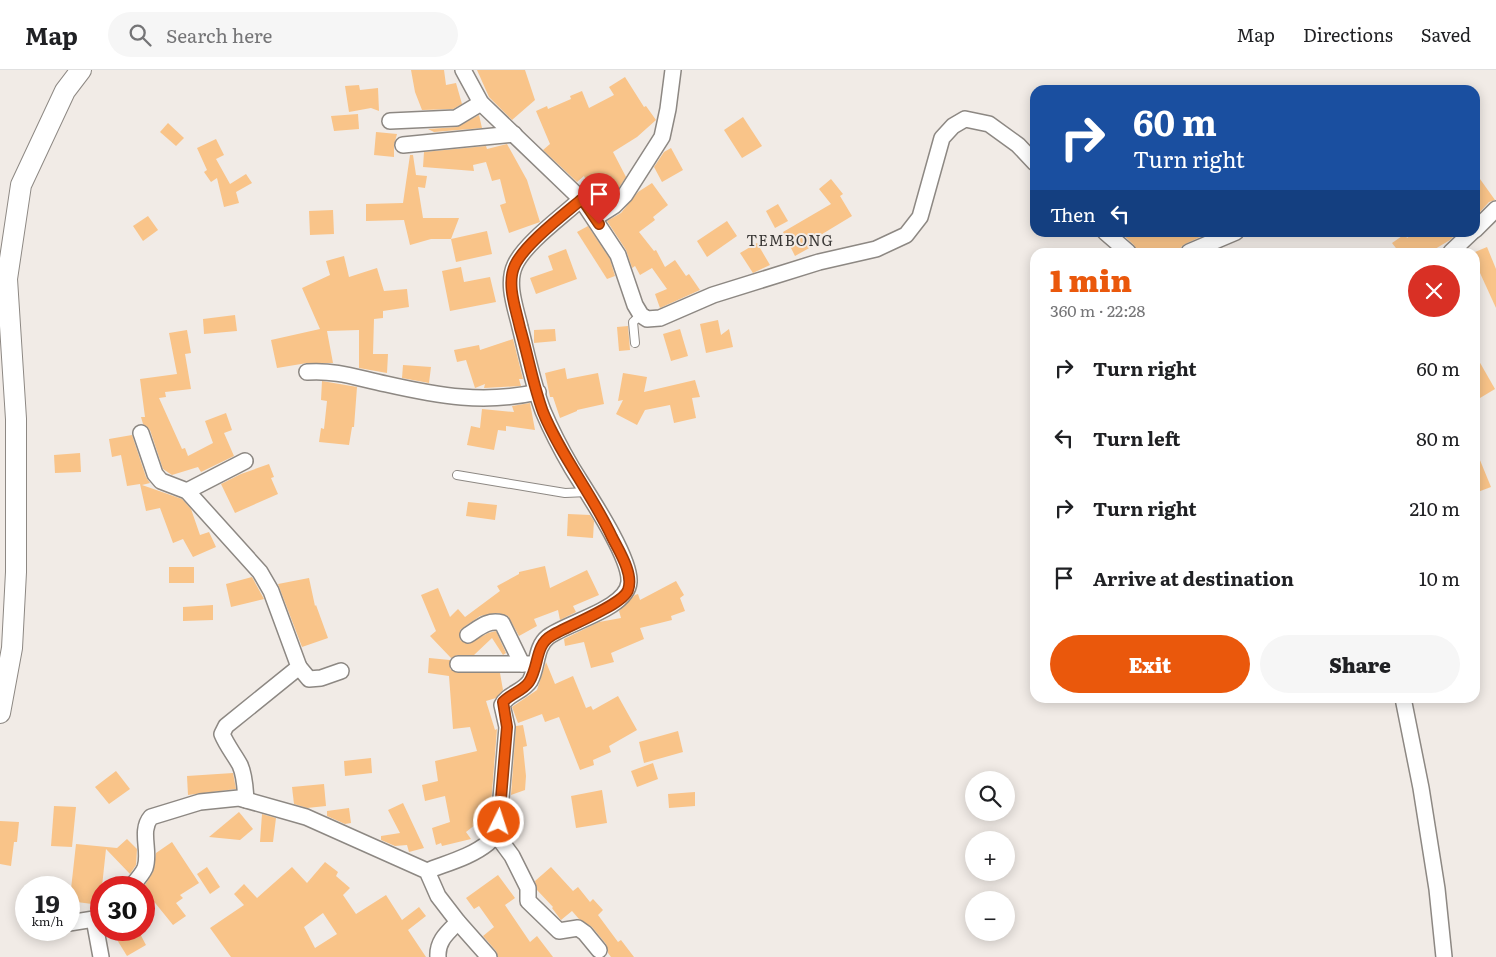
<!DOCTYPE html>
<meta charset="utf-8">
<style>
body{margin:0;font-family:Literata,serif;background:#f6f6f6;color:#202124;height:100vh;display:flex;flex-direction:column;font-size:19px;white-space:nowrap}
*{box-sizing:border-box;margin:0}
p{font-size:16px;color:#757577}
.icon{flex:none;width:28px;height:28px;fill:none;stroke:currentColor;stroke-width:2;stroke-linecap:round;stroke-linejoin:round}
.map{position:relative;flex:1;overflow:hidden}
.drawer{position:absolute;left:1030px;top:178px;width:450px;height:455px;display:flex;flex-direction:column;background:#fff;border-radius:15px;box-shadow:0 2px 12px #0003}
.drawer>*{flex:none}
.top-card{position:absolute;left:1030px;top:15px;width:450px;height:152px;border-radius:15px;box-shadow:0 2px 12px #0003;background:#1a4fa0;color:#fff;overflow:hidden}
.controls{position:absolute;left:965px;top:701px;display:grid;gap:10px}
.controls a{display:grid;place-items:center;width:50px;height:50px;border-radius:50%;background:#fff;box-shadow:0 2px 12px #0003;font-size:25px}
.speed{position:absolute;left:15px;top:806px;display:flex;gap:10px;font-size:25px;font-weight:700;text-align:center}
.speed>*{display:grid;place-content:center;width:65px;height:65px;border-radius:50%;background:#fff;box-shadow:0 2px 12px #0003;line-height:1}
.speed small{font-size:12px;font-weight:400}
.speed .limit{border:8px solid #d22;background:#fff;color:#111}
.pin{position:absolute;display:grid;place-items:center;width:42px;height:42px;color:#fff;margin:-51px -21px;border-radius:50% 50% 50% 0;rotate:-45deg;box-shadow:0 0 5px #0007}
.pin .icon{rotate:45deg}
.me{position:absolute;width:55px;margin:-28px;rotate:4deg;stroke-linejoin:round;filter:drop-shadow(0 0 4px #0008)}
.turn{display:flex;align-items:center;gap:18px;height:105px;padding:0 20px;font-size:22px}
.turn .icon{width:65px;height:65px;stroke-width:2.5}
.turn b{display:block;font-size:35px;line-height:42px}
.then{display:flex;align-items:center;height:48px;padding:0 20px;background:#0003;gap:10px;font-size:19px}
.round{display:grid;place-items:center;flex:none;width:52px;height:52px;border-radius:26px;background:#f6f6f6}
.headline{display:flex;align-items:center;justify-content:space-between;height:85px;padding:0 20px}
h1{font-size:30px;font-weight:800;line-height:38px;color:#ea580c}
.primary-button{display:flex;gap:10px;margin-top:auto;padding:10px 20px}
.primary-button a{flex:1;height:58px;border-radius:30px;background:#ea580c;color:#fff;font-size:20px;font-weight:800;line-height:58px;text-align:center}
.primary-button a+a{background:#f6f6f6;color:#202124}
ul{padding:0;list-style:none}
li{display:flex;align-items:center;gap:15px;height:70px;padding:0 20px}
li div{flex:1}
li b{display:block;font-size:19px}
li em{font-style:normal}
header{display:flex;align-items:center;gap:30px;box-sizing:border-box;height:70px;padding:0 25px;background:#fff;border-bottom:1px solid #e0e0e0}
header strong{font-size:24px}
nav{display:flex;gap:28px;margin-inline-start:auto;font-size:18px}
.search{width:350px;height:45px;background:#f6f6f6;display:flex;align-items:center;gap:12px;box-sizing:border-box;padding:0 18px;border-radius:28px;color:#757577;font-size:19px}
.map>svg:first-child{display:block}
.building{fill:#f9c489;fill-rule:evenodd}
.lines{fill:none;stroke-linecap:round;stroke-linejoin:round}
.lane-casing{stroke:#8d8883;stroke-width:10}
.street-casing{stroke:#8d8883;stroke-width:18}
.secondary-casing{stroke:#8d8883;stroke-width:22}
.lane{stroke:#fff;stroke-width:8}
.street{stroke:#fff;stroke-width:15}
.secondary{stroke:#fff;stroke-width:20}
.route-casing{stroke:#983908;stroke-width:12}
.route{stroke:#ea580c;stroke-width:9}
.labels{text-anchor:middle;stroke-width:4;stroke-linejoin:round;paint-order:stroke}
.quarter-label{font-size:15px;letter-spacing:1px;fill:#3b3937;stroke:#f1ebe6}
</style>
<header>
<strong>Map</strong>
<div class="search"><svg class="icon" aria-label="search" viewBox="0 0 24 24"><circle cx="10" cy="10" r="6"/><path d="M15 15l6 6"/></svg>Search here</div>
<nav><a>Map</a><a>Directions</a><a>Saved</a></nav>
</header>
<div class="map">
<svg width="1496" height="887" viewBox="0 0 1496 887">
<rect width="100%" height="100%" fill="#f1ebe6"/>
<g class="building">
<path d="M411,0h33l2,15 10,-2 6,21 -9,5 -31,1 -7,-18z"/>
<path d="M477,0h48l10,30 -23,20 -23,-23z"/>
<path d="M625,7l19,30 2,-1 10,14 -19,17 -24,15 13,25 -8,12 -20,16 -14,-29 -7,6 -34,-32 7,-6 -14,-33 11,-5 1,3 23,-10 -1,-3 12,-5 7,17 25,-13 -5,-8z"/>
<path d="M359,15l1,5 18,-2 1,23 -8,-3 -22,4 -4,-26z"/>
<path d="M358,44l1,15 -25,2 -3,-15z"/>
<path d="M479,45l3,13 -48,4 -6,-3 29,-2z"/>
<path d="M743,47l19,29 -20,12 -18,-28z"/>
<path d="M168,53l16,15 -8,8 -16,-14z"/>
<path d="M376,62l21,2 -3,11v12l-20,-2z"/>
<path d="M216,69l8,16 -8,4 14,25 16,-10 6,9 -16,9 3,11 -15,4 -7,-29 -6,4 -7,-10 3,-2 -10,-22z"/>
<path d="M507,74l20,36 13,42 -31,11 -9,-28 6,-2 -6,-24 -8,2 -6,-19 -13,3 1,6 -51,-4 1,-15 62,-6 1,3z"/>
<path d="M671,78l12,22 -21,12 -8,-15 10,-15z"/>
<path d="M410,85h3l3,20 11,1 -2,12 -7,-1 5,31h36l-8,21h-20l-21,6 -6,-25 -38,1v-17l37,-1z"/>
<path d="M1475,102l20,28 -6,2 -10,11 -4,-6z"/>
<path d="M831,109l12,15 -3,2 12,20 -43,26 2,5 -16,9 -12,-24 48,-28 -12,-15z"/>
<path d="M652,113l16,22 -15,12 2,3 -16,12 15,19 2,-1 9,17 10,-7 11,16 3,-2 11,16 -40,18 -5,-14 12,-5 -15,-21 -12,7 -5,-9 -3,2 -6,-18 -19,-29 14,-8 17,-21z"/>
<path d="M778,134l10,17 -13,7 -9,-17z"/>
<path d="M333,140l1,24 -24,1 -1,-24z"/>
<path d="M148,146l10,14 -15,11 -10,-15z"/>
<path d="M727,151l10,15 -30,21 -10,-16z"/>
<path d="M588,156l22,33 5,17 -8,3 -30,-47z"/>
<path d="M487,161l5,23 -36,8 -5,-23z"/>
<path d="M1120,162h91l-26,12 -4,3 -1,5h-43l-3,-7z"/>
<path d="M1416,162h42l-8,8 -20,12h-31l-7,-9 13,-9 2,4z"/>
<path d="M757,173l13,22 -17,8 -13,-20z"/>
<path d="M1487,177l9,22v39l-21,-46v-10z"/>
<path d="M566,179l11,30 -41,15 -6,-16 23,-8 -5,-14z"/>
<path d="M344,186l5,21 28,-9 7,23 23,-2 2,18 -26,4v7l-9,1 -1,35h15l-1,19 -28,-5v-38l-32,1 6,32h-26l-30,5 -6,-28 49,-11 -18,-41 28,-13 -4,-14z"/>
<path d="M461,197l3,15 26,-5 6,25 -46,9 -8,-40z"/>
<path d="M235,245l2,16 -33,3 -1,-15z"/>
<path d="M718,250l3,15 8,-6 4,18 -27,6 -6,-29z"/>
<path d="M628,256l2,24 -11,1 -2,-24z"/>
<path d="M555,259l1,12 -22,2v-13z"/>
<path d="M680,259l8,27 -17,5 -8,-27z"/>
<path d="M187,260l4,23 -6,1 6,35 -26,3 1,5 -7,1 23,51 3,-1 3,8 25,-13 -8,-22 21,-8 6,17 -8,3 10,23 -33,16 -3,-5 -26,8 -9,-6 -13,-39 -7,-6 -2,-7h4l-5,-38 37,-5 -8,-41z"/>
<path d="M513,269l10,40h-4l2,7 -37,2 1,-4 -10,4 -9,-28 -9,2 -3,-12 25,-5 1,5z"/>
<path d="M1475,284l20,35 -20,12z"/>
<path d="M403,295l28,2 -2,16 -27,-5z"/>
<path d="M565,298l2,11 31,-6 6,31 -27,6v1l-17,7 -7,-21h-3l-5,-24z"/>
<path d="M623,303l24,4 -3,15 51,-12 5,17 -8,1 4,20 -22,5 -4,-18 -25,5 -8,15 -21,-11 7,-14 -5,1z"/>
<path d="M322,311l35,6 -3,40h-2l-3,18 -30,-3 2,-14 3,1 3,-28 -6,-1z"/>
<path d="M530,333l5,27 -29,-4v5l-8,-1 -4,20 -27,-5 4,-19 9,2 2,-19 32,3 -2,-6z"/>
<path d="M132,365l14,42 4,6 -8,2 40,14 9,10 9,26 9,-3 7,15 -23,10 -10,-18 -10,4 -13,-35 -14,3 -6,-27 -13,2 -6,-31 -9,2 -3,-18z"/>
<path d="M1475,378l16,39 -16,6z"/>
<path d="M80,383l1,19 -26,1 -1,-18z"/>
<path d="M269,394l5,13 -3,1 7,16 -43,19 -14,-29 20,-10z"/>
<path d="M468,432l29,3 -2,15 -29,-4z"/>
<path d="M568,444l22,1 4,6 -1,17 -26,-2z"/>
<path d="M545,496l5,22 37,-18 12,25 -26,11 3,6 -16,8 -2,-10 -24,9 3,7 -18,10 -11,-20 -10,-3 -18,3 -20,14v10l8,4 20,-11 8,-2 10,22 -3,2 -11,-17 -18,17h-16l-7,3 -21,-22 6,-5 -15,-36 17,-7 12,29 8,-8 7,8 35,-26 -3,-5 22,-12v-2z"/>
<rect x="169" y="497" width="25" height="16"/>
<path d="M252,507l12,22 -33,8 -5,-23z"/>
<path d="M309,508l6,28 1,-1 12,33 -26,9 -24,-63z"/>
<path d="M676,511l8,14 -4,3 5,13 -14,5 1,4 -32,8 4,11 -33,14 3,9 -23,6 -7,-26 -19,4 -1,-7 35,-17 22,-4 -2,-7 16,-16 3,-1 2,6z"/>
<path d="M213,535v15l-30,1v-14z"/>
<path d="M429,588l21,2v9l8,4h42l3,17 -7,8 -10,3 9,29 2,-1 -6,75h-3l2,6 -5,2 3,15 -3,6 -9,-9 -10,8 5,7 -29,7 -1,-3 -5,2 -4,-17 18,-6 -5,-26 -20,5 -3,-16 16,-4 -3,-20 42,-10 -7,-24 -17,2 -4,-53 -21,-3z"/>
<path d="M546,592l9,22 18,-8 13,32 5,-2 2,4 25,-14 19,34 -28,16 2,6 -18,8 1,5 -14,5 -21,-53 -14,5 -3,-8 -24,9 -6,-16 25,-17z"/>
<path d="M523,655l4,21 -4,1 3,29 -1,14 -14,5 5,-69z"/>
<path d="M678,661l5,21 -39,11 -5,-21z"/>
<path d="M371,688l1,15 -27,3 -1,-15z"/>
<path d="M653,693l5,16 -21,8 -6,-16z"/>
<path d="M116,701l14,18 -21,15 -14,-17z"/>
<path d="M233,703l3,16 -48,6 -1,-19z"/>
<path d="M324,714l2,22 -19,2 -13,-4 -2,-17z"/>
<path d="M602,720l5,33 -31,5 -5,-32z"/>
<path d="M695,722v14l-26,2 -1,-14z"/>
<path d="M403,733l21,45 -15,4 -2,-7 -12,1 -14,-6v-4l19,-3 -12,-23z"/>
<path d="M54,736l22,1 -4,40 -21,-1z"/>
<path d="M349,738l2,15 -6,1 -18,-8v-5z"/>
<path d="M239,742l14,17 -13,11 -31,-3z"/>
<path d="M262,744l14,4 -3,24h-13z"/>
<path d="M0,751l19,1 -2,20h-3l-3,24 -11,-2z"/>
<path d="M127,769l10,10 -1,16 -6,9 -24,-25 -6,56 -31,-4v-12h2l5,-45 41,4z"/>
<path d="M172,772l27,41 -19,12 3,3 -7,5 10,13 -13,9 -30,-37 10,-16 3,-19z"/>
<path d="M325,792l13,10 -2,4 14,12 -7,7 13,19 30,-19 16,25 17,-13 7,9 -18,14 18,27h-195l-21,-29 34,-23 -10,-11 10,-10 13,14 35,-31 15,16zM323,843l14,21 -22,14 -11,-21z"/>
<path d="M207,797l13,20 -10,7 -13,-20z"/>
<path d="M551,797l22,24 5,-4 12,15 3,-3 10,11 -5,5 20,27 3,-2 13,17h-23l-3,-4 -2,-9 -14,-17 -13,-8 -7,-8 -11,9 -9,-12 1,-1 -16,-17 -2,-9z"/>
<path d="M498,805l17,23 -10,7 25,37 7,-6 16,21h-55l-2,-6 -13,-15 11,-9 -15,-21 -5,3 -8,-11z"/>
<path d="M111,860h27l8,15 -19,11z"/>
</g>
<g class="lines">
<defs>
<g id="lane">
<path d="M635,273l-2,-21 8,-7"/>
<path d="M457,405l108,18 23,-1"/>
</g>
<g id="street">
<path d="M463,0l18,33 100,96 37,56 17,50 6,10 6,4 13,-1 53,-23 106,-33 57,-13 30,-14 14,-18 22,-79 11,-12 12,-7 24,5 29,21 17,18"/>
<path d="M390,51l66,-3 25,-15"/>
<path d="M403,75l111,-11"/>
<path d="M595,148l19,-12 11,-11 37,-58 6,-28 5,-39"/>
<path d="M1475,160l21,-21"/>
<path d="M1105,162l23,20"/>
<path d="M1189,182l47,-20"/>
<path d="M1451,182l21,-20"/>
<path d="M307,302c31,-2 50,6 79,12 53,12 98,20 152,8"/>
<path d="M141,363l14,41 6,7 26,10 73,81 11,19 28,76 -73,59 -4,8c5,12 12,20 18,31 5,11 5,23 6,35"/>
<path d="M187,421l58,-30"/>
<path d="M468,565c11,-7 20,-16 34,-12l20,41"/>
<path d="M458,594h72"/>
<path d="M299,597l10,12 12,-1 20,-7"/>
<path d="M1403,628l18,90 16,101 7,68"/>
<path d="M495,763l17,23 16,32v13l31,30 19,-3 7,5 14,17"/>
<path d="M427,801c20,-8 44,-14 61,-28 6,-5 9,-14 11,-21l8,-95 -5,-22c5,-11 21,-13 28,-24 8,-14 5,-34 18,-44 20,-15 79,-28 81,-55 2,-25 -43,-91 -57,-114 -10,-17 -21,-38 -29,-57 -10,-26 -16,-56 -23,-84 -4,-18 -14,-43 -5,-62 10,-22 48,-49 66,-66"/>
<path d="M130,818c5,-6 12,-13 15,-20 6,-16 -6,-37 6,-51l49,-15 39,-4 67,19 121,54 11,25 20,26 31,35"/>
<path d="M94,849l7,38"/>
<path d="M69,853l25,-4 7,-5"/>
<path d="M438,887c-1,-16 9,-24 20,-35"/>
</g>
<path id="secondary" d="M0,643l12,-65 4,-76v-153l-9,-140 14,-94 44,-94 16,-21"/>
</defs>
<use href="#lane" class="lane-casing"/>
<use href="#street" class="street-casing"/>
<use href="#secondary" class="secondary-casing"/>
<use href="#lane" class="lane"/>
<use href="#street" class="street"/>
<use href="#secondary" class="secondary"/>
</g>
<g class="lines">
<defs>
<path id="route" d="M499,752l8,-95 -4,-25c7,-8 20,-11 26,-20 10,-15 6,-37 22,-46 16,-10 72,-31 77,-46 6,-16 -9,-39 -16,-53 -20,-43 -51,-81 -69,-125 -10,-27 -15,-57 -23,-84 -4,-19 -14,-44 -5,-63 10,-21 48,-50 67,-66l17,25"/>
</defs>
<use href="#route" class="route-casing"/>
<use href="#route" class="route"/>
</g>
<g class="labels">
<g class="quarter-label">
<text x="790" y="176">TEMBONG</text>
</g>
</g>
</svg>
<div class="controls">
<a><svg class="icon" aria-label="search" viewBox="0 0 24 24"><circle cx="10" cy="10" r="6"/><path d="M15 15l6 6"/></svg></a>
<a>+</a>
<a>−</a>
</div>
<div class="speed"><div>19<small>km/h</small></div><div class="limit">30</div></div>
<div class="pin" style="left:599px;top:154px;background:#d93025"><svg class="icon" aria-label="arrive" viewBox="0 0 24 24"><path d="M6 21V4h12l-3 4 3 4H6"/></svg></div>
<svg class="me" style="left:499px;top:752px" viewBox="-20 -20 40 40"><circle r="17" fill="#ea580c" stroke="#fff" stroke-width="3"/><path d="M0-11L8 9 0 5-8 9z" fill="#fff"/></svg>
<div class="top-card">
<div class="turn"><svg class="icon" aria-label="right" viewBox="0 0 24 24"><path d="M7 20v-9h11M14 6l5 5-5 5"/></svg><div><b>60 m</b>Turn right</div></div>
<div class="then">Then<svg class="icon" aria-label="left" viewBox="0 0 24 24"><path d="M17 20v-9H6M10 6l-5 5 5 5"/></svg></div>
</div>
<section class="drawer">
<div class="headline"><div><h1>1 min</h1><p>360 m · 22:28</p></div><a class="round" style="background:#d93025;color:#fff"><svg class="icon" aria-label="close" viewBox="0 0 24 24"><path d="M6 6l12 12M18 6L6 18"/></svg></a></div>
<ul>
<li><svg class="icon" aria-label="right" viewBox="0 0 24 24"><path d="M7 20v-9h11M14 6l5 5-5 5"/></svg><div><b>Turn right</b></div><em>60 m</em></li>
<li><svg class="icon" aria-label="left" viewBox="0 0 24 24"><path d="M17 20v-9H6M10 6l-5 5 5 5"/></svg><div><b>Turn left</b></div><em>80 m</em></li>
<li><svg class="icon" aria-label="right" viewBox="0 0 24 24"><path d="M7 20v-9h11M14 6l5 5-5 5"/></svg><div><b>Turn right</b></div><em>210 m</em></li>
<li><svg class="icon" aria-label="arrive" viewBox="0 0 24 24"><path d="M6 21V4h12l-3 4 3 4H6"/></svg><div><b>Arrive at destination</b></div><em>10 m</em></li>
</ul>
<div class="primary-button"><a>Exit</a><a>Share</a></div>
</section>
</div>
